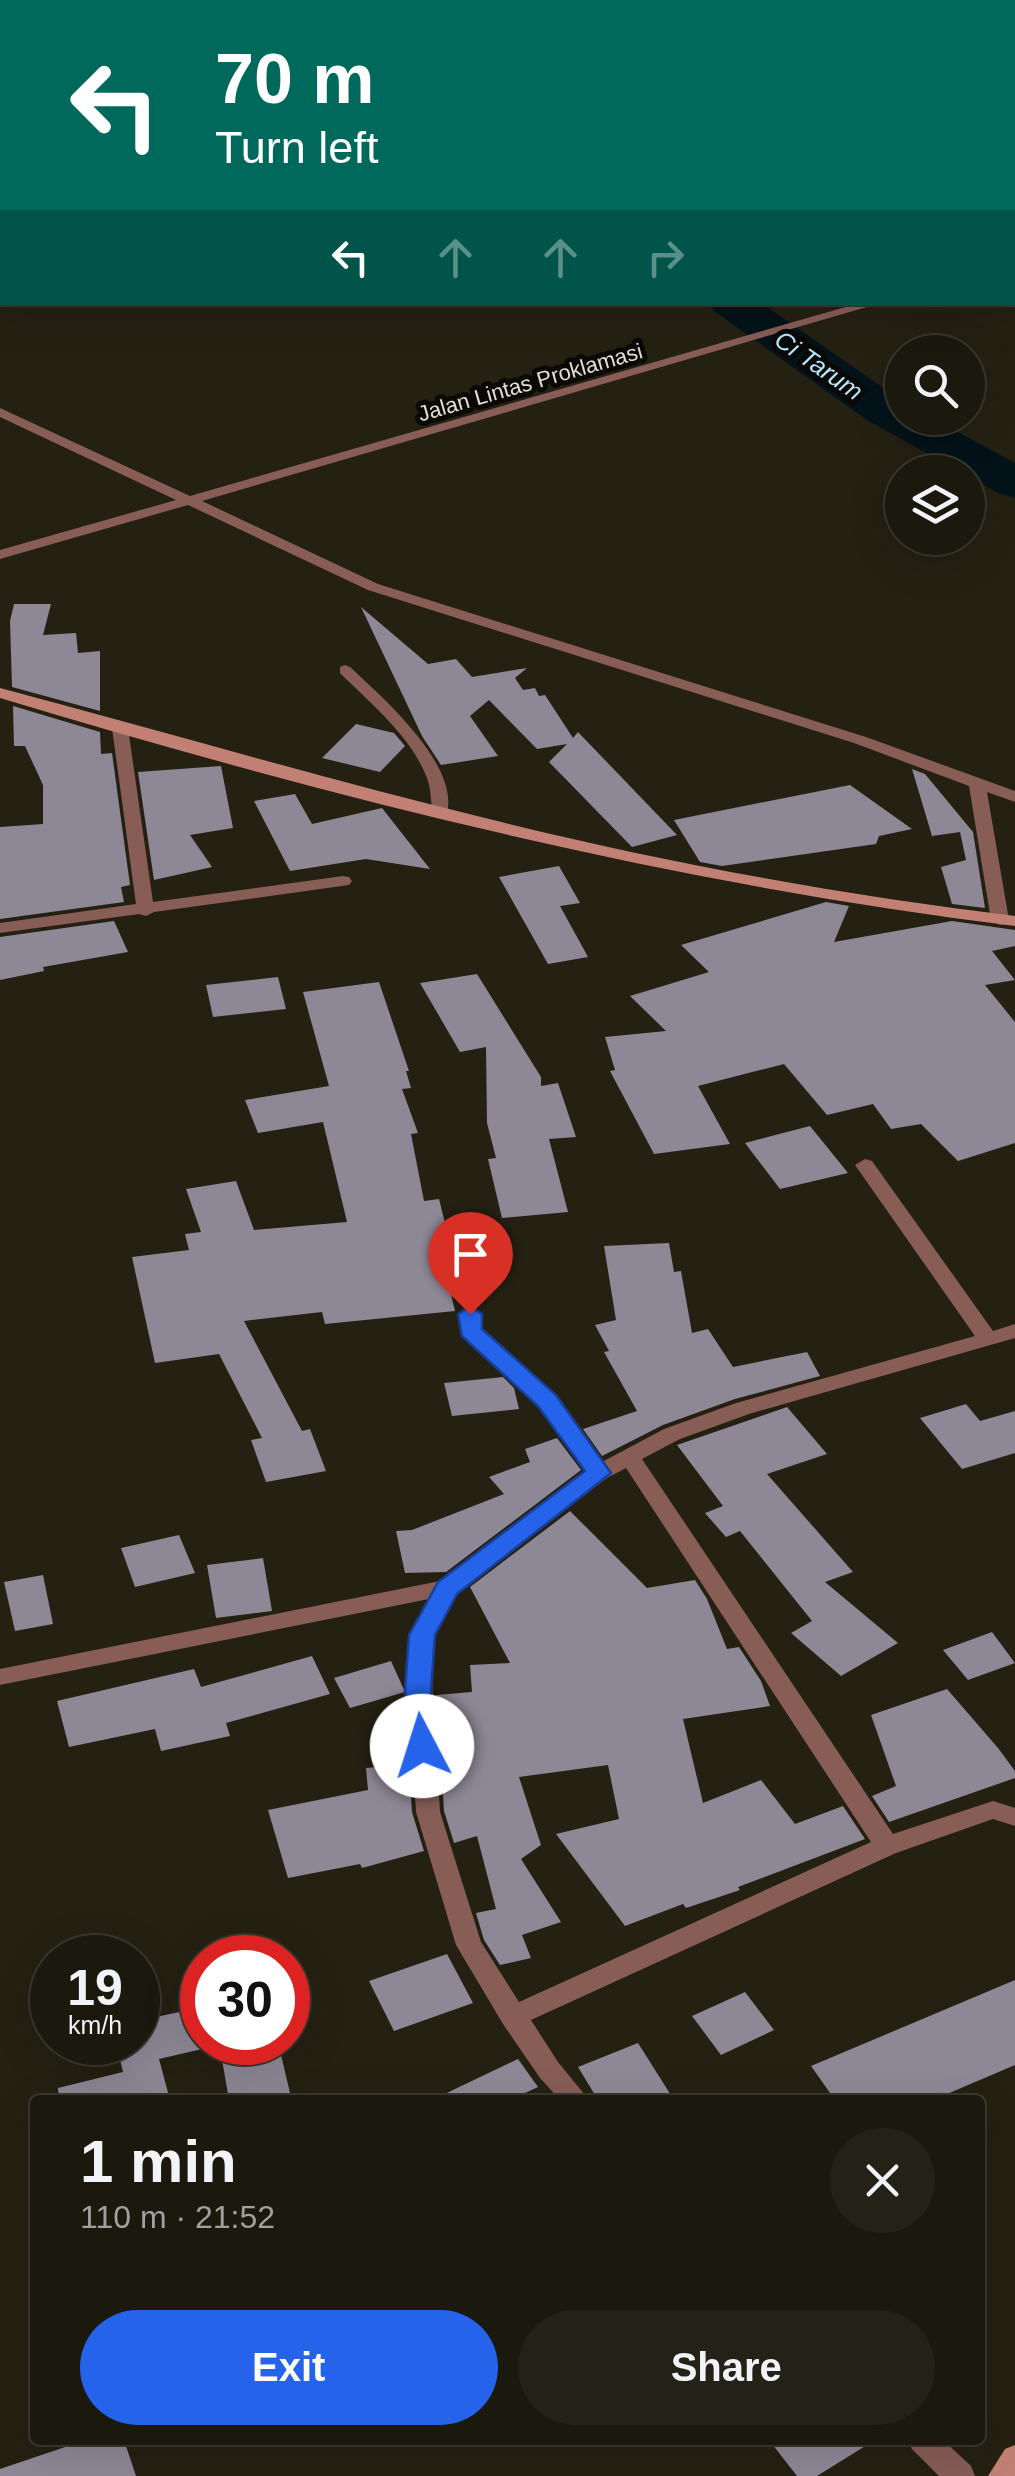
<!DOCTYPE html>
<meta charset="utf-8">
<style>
body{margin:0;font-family:Helvetica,sans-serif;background:#242117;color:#f1f3f6;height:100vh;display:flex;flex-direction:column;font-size:38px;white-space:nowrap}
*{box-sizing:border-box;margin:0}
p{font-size:32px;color:#a0a09e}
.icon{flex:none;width:55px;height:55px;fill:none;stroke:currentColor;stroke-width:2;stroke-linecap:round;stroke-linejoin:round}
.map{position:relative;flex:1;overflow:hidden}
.panel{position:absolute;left:30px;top:2095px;width:955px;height:350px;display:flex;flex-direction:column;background:#1b180e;border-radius:10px;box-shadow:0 10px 40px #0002,0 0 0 2px #39372e}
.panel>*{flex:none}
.top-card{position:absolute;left:0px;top:0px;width:1015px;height:305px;box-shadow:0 10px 40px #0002,0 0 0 2px #39372e;background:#00695c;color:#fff;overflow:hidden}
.controls{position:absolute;left:885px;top:335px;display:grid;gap:20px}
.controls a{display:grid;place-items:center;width:100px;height:100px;border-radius:50%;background:#1b180e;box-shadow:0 10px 40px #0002,0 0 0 2px #39372e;font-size:50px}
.speed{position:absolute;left:30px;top:1935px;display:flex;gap:20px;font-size:50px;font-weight:700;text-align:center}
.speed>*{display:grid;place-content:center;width:130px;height:130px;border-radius:50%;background:#1b180e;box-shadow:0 10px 40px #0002,0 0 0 2px #39372e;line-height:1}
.speed small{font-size:25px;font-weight:400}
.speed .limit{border:15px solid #d22;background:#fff;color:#111}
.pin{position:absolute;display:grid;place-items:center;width:85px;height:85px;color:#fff;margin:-102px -42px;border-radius:50% 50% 50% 0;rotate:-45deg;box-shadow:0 0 10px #0007}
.pin .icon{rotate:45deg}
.me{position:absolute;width:110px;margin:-55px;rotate:355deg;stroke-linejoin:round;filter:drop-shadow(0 0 8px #0008)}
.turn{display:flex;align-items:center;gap:35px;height:210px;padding:0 50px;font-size:45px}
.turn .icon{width:130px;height:130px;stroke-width:2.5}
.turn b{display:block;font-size:70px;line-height:85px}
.lanes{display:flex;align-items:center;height:95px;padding:0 50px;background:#0003;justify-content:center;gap:50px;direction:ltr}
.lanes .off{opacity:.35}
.round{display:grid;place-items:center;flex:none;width:105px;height:105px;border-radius:52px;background:#242117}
.summary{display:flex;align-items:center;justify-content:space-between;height:170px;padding:0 50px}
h1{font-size:60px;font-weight:600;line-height:75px}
.cta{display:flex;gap:20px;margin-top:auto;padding:20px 50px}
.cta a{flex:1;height:115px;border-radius:60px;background:#2563eb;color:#fff;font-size:40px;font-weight:600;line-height:115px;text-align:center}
.cta a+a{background:#242117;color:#f1f3f6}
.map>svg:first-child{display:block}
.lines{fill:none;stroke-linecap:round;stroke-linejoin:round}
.river{fill:#041319;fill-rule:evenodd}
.building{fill:#8e8796}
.street{fill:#875d56;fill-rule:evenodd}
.secondary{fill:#c28074;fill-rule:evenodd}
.route{fill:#2563eb;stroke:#184099;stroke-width:2.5}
.labels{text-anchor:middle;stroke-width:10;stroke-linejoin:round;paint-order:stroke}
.far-street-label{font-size:22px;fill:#e1ded5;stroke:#0b0905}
.far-water-label{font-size:25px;font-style:italic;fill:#b4e8ff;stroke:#0b0905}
</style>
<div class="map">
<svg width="1015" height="2476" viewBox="0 0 1015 2476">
<rect width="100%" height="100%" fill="#242012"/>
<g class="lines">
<g class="river">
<path d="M210,0h43l1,2h-42z"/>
<path d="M708,302h52l142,99v17h30l83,45v35l-17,-5 -30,-17v-4h-7l-94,-52 -153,-109z"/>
</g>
</g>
<g class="building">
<path d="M14,604h37l-8,31 33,-2 2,20 22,-2v60l-88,-24 -2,-66z"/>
<path d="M361,607l67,57 28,-5 16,18 55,-9 -12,10 8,12 12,-2 4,8 6,-1 28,43 5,-6 99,103 -45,12 -83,-85 18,-18 -30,5 -48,-49 -19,16 28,40 -57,9 -19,-29z"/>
<path d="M13,706l87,26 1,22 11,-1 18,132 -9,2 3,15 -124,17v-92l43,-3v-39l-18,-39h-11z"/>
<path d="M356,724l38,9 11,13 -25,26 -58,-14z"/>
<path d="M221,766l12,62 -43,7 22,32 -58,13 -16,-108z"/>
<path d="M912,769l13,5 48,58 12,76 -33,-4 -11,-37 25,-7 -6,-28 -28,4z"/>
<path d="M850,785l62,44 -33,7 -3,8 -154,22 -22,-4 -26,-42z"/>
<path d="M295,794l17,30 70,-16 48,61 -64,-10 -76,12 -36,-70z"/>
<path d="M559,866l21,37 -20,3 28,51 -40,7 -49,-87z"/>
<path d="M826,902l23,4 -15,36 118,-21 63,9v16l-23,5 23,29 -30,5 30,37v121l-57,18 -37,-37 -30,5 -18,-25 -46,11 -43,-51 -86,22 32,58 -76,10 -44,-83 5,-1 -10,-33 61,-6 -36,-35 79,-24 -28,-27z"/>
<path d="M114,921l14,31 -85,15 1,4 -44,9v-43z"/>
<path d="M477,974l64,103v9l17,-3 18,54 -27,2 19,73 -66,6 -14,-59 8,-1 -9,-35 -1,-76 -26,5 -40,-69z"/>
<path d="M278,977l8,32 -73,8 -7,-32z"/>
<path d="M379,982l30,89h-3l5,17 -9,1 16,44 -7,1 13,67 15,-2 10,40 -11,1 17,71 -130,13 -3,-12 -78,9 58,110 8,-2 16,42 -60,11 -15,-42 11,-2 -43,-84 -64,9 -23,-106 57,-7 -4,-16 16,-2 -15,-43 50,-8 18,49 93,-8 -24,-100 -65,11 -13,-33 84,-14 -26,-94z"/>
<path d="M810,1126l38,47 -68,16 -35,-46z"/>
<path d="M669,1243l5,29 7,-1 11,62 16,-4 25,38 74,-15 13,24 -85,23 -72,26 -61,31 -19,-27 54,-18 -33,-59 5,-1 -14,-26 21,-5 -12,-74z"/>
<path d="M503,1377l11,11 5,21 -67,7 -8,-33z"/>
<path d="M966,1404l14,17 35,-10v42l-53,16 -42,-51z"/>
<path d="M787,1407l40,47 -60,20 86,98 -28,10 73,61 -57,33 -50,-43 21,-12 -72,-90 -14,6 -21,-24 18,-7 -46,-61z"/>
<path d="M557,1438l24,32 -135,102 -41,1 -9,-42 16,-1 92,-36 -15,-17 41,-15 -5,-13z"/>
<path d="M570,1511l77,77 48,-8 12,19 20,50 12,-2 22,34 9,25 -87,13 20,84 58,-23 34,44 48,-18 22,33 -127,48 2,3 -54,18 -3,-4 -58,22 -69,-92 63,-15 -11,-54 -89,12 22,68 -20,14 40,63 -39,13 9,23 -31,7 -16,-25 -8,-27 20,-4 -19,-73 -23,7 -10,-32 -3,-49h7l-11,-67 35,-3 -2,-27 40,-2 -40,-76z"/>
<path d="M179,1535l16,38 -60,14 -14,-39z"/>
<path d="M263,1558l9,53 -56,7 -9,-53z"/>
<path d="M43,1575l10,49 -38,7 -11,-49z"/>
<path d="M992,1632l23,31 -47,17 -25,-30z"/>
<path d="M312,1656l18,38 -104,29 4,13 -69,15 -6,-22 -86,18 -12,-46 137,-32 7,18z"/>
<path d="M391,1661l14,31 -55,16 -16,-30z"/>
<path d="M947,1689l51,59 17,23v7l-126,44 -17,-26 24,-10 -25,-71z"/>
<path d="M404,1765h5l3,47 12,39 -62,17 -2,-4 -72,14 -20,-68 100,-20 -2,-22z"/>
<path d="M447,1954l26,49 -79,28 -25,-50z"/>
<path d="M1015,1980v85l-82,35h-98l-24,-34z"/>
<path d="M745,1992l29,38 -53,25 -29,-39z"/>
<path d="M202,2007v42l-43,10 11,41h-111l-1,-12 65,-16 -7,-30h22v-21z"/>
<path d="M219,2042h59l12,51 -61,7z"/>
<path d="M638,2043l36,57h-76l-20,-33z"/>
<path d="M518,2059l20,28 -28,13h-78z"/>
<path d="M86,2440h38l12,36h-136v-7z"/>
<path d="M769,2440h106l-58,36h-20z"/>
</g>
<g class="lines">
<g class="street">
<path d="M854,0h18l1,2h-16z"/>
<path d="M1012,57l3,1v7h-3z"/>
<path d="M1015,263v8l-3,1v-8z"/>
<path d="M863,302h21l-682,199 176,83 488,153 149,54v11l-28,-10 22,128 -3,4 -6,1 -9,-5 -22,-134 -115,-43 -486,-153 -180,-85 -188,54v-9l176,-50 -176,-83v-9l190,88z"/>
<path d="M345,665l5,2c33,31 113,100 96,150h-12c-4,-13 -2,-26 -7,-39 -16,-42 -56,-74 -87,-105v-6z"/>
<path d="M120,723l8,5 25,174 190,-26 6,1 3,4 -3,4 -195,27 -8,4 -7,-2 -139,19v-10l136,-19 -24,-176z"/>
<path d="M865,1159l7,2 121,170 22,-7v14l-263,75 -72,26 -38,20 251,375 100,-33 22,7v18l-22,-7 -97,34 -365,167 27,42 31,38h-29l-20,-22 -37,-54 -47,-79 -40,-133 -9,-148 3,-29 19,-36 -429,86v-16l440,-88 146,-110 -47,-65 -75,-70 -4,-22 3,-5h14l4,20 74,67 47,66 62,-33 72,-26 239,-67 -120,-171zM626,1468l245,374 -352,160 -38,-60 -41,-130 -9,-148 3,-29 22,-42 151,-115z"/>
<path d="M907,2440h36l28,26 4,10h-36l-27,-27z"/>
</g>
<g class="secondary">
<path d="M0,688c162,43 322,90 485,130 175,44 351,76 530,98v10c-344,-42 -683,-128 -1015,-228z"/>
<path d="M1015,2445v31h-27l17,-27z"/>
</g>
</g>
<path class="route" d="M470,1306l12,8v15l74,66 55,78 -154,121 -22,41 -4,55 5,56 -4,7h-19l-4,-7 -4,-56 4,-55 29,-53 147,-111 -47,-65 -76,-70 -4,-22z"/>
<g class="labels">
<g class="far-street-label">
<text transform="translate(530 382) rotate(-16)" y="8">Jalan Lintas Proklamasi</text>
</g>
<g class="far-water-label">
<text transform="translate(819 365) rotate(35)" y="9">Ci Tarum</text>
</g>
</g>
</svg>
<div class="controls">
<a><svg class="icon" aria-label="search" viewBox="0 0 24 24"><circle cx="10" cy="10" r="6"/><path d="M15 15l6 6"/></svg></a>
<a><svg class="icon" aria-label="layers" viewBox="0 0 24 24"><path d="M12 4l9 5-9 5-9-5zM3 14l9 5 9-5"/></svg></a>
</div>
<div class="speed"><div>19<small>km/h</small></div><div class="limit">30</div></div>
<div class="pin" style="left:470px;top:1314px;background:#d93025"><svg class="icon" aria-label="arrive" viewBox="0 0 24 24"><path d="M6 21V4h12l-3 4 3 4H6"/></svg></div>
<svg class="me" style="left:422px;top:1746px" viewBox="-20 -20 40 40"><circle r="19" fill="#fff"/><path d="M0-13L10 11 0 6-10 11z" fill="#2563eb"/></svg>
<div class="top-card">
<div class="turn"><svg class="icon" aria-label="left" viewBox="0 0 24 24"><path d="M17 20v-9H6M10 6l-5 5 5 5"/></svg><div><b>70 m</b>Turn left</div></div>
<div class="lanes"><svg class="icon" aria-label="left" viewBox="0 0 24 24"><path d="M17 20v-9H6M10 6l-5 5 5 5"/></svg><svg class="icon off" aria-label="ahead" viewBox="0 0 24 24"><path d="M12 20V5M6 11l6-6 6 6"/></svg><svg class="icon off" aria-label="ahead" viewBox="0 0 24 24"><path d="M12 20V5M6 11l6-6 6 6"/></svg><svg class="icon off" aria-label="right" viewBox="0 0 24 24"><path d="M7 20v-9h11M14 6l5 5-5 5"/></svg></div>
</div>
<section class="panel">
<div class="summary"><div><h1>1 min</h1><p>110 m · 21:52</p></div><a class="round"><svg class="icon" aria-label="close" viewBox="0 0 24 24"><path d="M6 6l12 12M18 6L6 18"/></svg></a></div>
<div class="cta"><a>Exit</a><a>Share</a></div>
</section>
</div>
